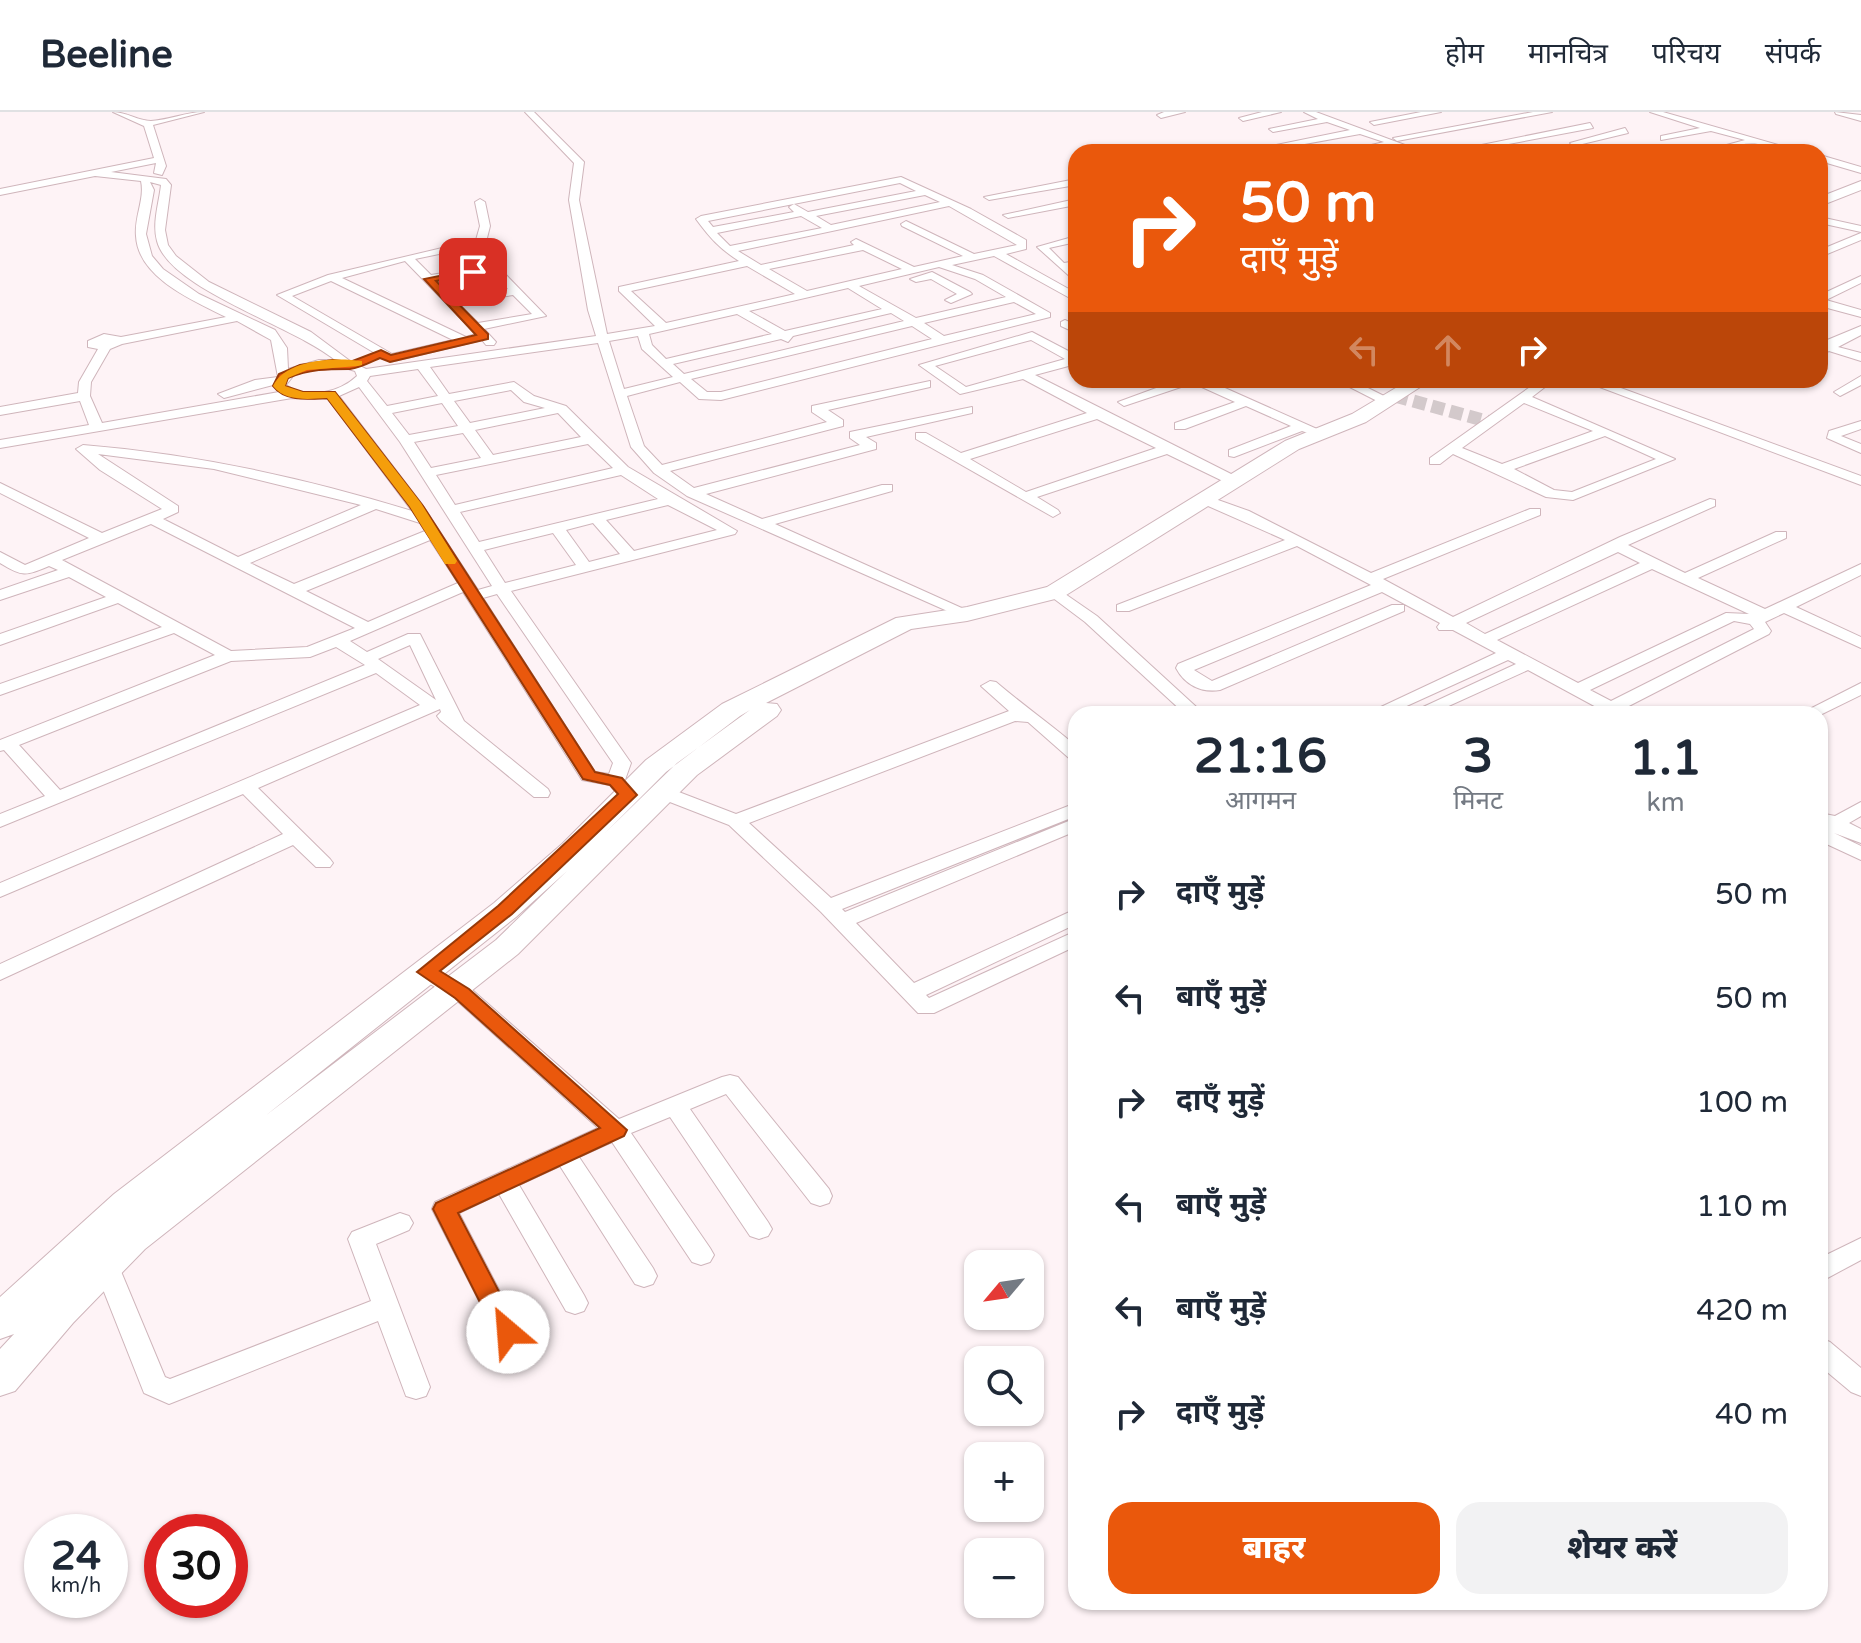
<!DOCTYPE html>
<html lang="hi">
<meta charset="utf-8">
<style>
body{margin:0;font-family:"Varela Round","Noto Sans Devanagari",sans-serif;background:#f2f2f3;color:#1f2937;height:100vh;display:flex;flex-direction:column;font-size:30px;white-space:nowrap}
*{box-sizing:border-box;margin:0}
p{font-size:26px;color:#747a83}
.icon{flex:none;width:44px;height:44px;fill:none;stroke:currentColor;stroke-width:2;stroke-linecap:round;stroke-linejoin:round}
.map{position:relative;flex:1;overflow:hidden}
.details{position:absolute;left:1068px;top:594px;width:760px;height:904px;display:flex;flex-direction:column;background:#fff;border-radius:24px;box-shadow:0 2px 6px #0004}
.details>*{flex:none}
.guide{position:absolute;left:1068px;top:32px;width:760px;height:244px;border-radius:24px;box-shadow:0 2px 6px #0004;background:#ea580c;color:#fff;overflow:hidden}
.needle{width:52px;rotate:241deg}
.tools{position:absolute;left:964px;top:1138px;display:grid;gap:16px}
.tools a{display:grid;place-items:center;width:80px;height:80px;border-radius:16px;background:#fff;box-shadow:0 2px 6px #0004;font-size:40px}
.speed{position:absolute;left:24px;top:1402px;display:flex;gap:16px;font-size:40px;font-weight:700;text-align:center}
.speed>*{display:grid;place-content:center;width:104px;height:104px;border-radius:50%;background:#fff;box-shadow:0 2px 6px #0004;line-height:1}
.speed small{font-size:20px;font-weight:400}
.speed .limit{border:12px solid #d22;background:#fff;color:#111}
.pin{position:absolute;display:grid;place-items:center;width:68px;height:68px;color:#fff;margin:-34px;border-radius:16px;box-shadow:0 4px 12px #0006}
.me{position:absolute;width:88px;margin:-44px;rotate:333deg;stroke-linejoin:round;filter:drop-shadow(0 0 6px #0008)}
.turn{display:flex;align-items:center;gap:28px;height:168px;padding:0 40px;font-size:36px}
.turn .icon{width:104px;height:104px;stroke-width:2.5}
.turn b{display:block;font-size:56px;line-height:68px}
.lanes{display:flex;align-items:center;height:76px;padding:0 40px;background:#0003;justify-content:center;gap:40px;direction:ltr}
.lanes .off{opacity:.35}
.eta{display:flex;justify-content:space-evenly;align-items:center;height:136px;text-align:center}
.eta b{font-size:48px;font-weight:800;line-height:56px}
.primary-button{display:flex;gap:16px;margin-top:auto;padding:16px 40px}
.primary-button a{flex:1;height:92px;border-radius:24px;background:#ea580c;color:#fff;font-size:32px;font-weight:800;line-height:92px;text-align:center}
.primary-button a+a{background:#f2f2f3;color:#1f2937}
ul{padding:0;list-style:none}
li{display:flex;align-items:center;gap:24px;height:104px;padding:0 40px}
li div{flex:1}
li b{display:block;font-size:30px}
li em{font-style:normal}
header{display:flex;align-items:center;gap:48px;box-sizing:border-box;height:112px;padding:0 40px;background:#fff;border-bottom:2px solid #e0e1e3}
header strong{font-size:38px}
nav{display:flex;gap:44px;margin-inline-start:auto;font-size:28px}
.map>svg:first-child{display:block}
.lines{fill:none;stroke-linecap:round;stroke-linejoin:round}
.street-tunnel{stroke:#d3c9cb;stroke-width:13;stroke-dasharray:13 6;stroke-linecap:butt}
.street-casing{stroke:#cfb5bb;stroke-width:2}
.secondary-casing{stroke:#cfb5bb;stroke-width:2}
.street{fill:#fff;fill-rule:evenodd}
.secondary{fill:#fff;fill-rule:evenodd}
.route{fill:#ea580c;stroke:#983908;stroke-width:2}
.slow{fill:#f59e0b}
</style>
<header>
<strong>Beeline</strong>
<nav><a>होम</a><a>मानचित्र</a><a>परिचय</a><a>संपर्क</a></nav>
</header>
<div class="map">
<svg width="1861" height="1531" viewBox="0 0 1861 1531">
<rect width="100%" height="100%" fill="#fef3f6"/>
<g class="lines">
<path class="street-tunnel" d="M1395,284l95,26"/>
<defs>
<g id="street">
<path d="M113,0c13,0 26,9 38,9 18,-1 35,-9 53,-9l-51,13 13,41 -4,9 -8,-2 2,-10 -45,9 55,7 5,6 -6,45 3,15 8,11 33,26 102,50 39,29 16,8 230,-33 -8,-26 -19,-110 5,-37 -49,-51h9l50,50 -5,38 28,134 48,-8 -36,-35v-4l120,-26c-19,-12 -30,-24 -43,-42l5,-3 200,-39 70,32 55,31v9l-20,5 70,39v4h-8l-74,-41 -42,9 31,10 67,38v4l-329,83 -22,-1 -19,-17 -53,14 17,50 18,19 165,-43 -15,-10v-6l118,-25v6l-102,23 15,10v6l-173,45 24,17 166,-43 -10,-7v-6l122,-25v6l-106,24 10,6v6l-170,45 56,25 120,-34h10v6l-117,33 200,90 -2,3h-12l-274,-121 -33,-23 -23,-26 -33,-104 -168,24 19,27 65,-12 20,14 32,10 62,61 109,64 -2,3 -224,57 120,172 -6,17 12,15 -2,4h-14l-11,-14 -28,-5 -119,-188 -113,49 17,11 41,-18h12l44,87 84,68 2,4 -2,4h-14l-94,-77 -3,-4 4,-4 -1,-3 -182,79 72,71 3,4 -3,4h-14l-23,-22 -293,135v-16l283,-130 -40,-40 -243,103v-14l420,-178 -44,-32 -376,154v-13l45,-18 -41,-46 -4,1v-11l215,-85 -41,-22 -174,62v-11l162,-57 -44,-24 -118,42v-11l106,-37 -37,-20 -69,23v-10l58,-20 -9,-4c-24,10 -26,11 -49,-3v-11l25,13 64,-27 -89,-45v-10l102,50 60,-24 -62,-39 -24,-21 7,-4c113,9 222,33 329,66l-84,-112 -36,-1 -292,50v-8l89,-15 -9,-24 -80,14v-8l78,-14 1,-11 19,-33 -10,-2v-6l16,-7 17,3 105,-20c-32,-16 -88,-39 -90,-81 -2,-19 9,-37 5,-55l-46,-5 -95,19v-6l154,-31 -10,-32zM150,70l11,3c-2,18 -9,38 -4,56 12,48 137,85 178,119h-16l-31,9 -1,-21 -12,-18 -76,-36 -36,-25 -11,-13 -6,-22 8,-44zM900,71l16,8 -108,21 -14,-8 -5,3 5,5 -81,15 -5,-6zM925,83l15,7 -109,23 -15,-9zM949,94l68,39 -43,9 -68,-33 -5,3 1,2 61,30 -49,11 -58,-28 -5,3 3,3 -93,20 -23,-14zM801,104l21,12 -92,18 -13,-13zM863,138l39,19 -95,22 -38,-22zM747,154l48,28 -129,29 -35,-32zM939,155l36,12 31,18 -90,21 -57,-32zM848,176l34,21 -97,22 -36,-20zM1014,190l22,12 -92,22 -20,-13zM891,201l13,8 -220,53 -11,-10 108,-25 7,3 5,-6zM737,202l35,20 -106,25 -14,-14 -3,-11zM237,209l34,19 7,37 -23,3 -37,14 6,4 49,-13 6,7 -177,31 -12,-27 1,-14 19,-33 12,-5zM912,214l20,13 -211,53h-14l-16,-13zM638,224l4,13 31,28 -49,12 -15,-48zM319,256h26l10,3 2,5c-18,17 -50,24 -71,9l8,-10zM418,257l20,27 -51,10 -20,-25 3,-5zM359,275l41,55 92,144 -14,4 -57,-87 -82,-107zM511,278l13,12 21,6 -75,15 -16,-22zM442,291l16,23 -49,9 -17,-22zM558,301l23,24 -88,18 -18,-25zM463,321l18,25 -50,10 -17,-26zM588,332l25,24 -158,37 -19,-30zM98,342l116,15 147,36 -123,52 -75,-38 15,-7v-6zM621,363l37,24 -179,43 -19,-30zM668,393l49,25 -83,21 -28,-31zM376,397l44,14 5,8 -131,53 -44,-21zM593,411l27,31 -31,8 -23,-32zM151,412l204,104 -48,19 -76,4 -169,-91zM553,421l23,32 -71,18 -21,-33zM430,428l28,43 -90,39 -62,-31zM497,482l116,169 -4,11 -14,-2 -112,-174zM410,533l26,55 -58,-41zM336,535l29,18 -305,125 -41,-45 212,-84 79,-4z"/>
<path d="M1164,0h21l-24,6 -4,-3z"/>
<path d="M1262,0h19l-38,9 -4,-3z"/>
<path d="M1304,0h12l105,39 -11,1 -16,-6 -52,6 42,-10 -24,-8 -99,18h-20l109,-22 -23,-8 -54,10 -4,-3 49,-10z"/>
<path d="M1421,0h20l-67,13 -4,-3z"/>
<path d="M1533,0h19l-155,29 -4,-3z"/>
<path d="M1650,0h13l140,40c-16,0 -29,-6 -45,-8 -17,-3 -38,8 -57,8l44,-12 -34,-9 -50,9v-4l39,-8z"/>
<path d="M1835,0l26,3v6l-25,-7z"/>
<path d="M1590,11l3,5 -127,24h-19z"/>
<path d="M1625,16l3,5 -54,13 -4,-3z"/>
<path d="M1820,43l41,12v6l-41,-12z"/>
<path d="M1076,67v6l-87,15 -5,-3z"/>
<path d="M480,87l5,3 5,24 -4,16 -8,4 68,70 -62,13 12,13 -2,3h-8l-4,-5 -92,22 -113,-67 51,-20 148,-35 4,-14 -5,-24zM468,136l18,18 -55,9 -16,-16zM405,149l71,73 -10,3 -124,-59zM491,160l17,17 -54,9 -17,-17zM331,169l122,59 -61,14 -100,-58zM513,183l19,19 -54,9 -19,-19z"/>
<path d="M1076,87v6l-68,13 -5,-3z"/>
<path d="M1820,105l41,9v6l-41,-9z"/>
<path d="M1861,121v7l-41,17v-7z"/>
<path d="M1076,124v6l-27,6 15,15 12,-2v6l-6,1 6,5v9l-39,-35z"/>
<path d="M932,160l38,20 2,2 -21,9 -6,-3 12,-6 -26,-15 -15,3 -6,-3z"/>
<path d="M1861,164v7l-35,17 35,10v7l-41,-11v-11z"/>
<path d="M1065,208l11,5v8l-15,-7v-4z"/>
<path d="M1861,214v9l-23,12 23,6v8l-32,-10 -9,4v-12z"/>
<path d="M1032,220l44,23v9l-41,11 204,103v6h-10l-62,-30 -130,43 21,13 2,3 -7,4 -137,-78v-6h10l35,20 126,-40 -64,-34 -63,15 -41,-29zM1031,228l34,19 -99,28 -31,-21zM1097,307l59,29 -130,44 -56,-33z"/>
<path d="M1861,264v9l-21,11 -6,-4z"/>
<path d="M1178,268h29l119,53 -7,4 -17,-6 -68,26 -5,-1v-6l62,-24 -45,-20 -61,23h-10v-6l60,-21 -42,-19 -69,23 -6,-4z"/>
<path d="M1336,268h16l42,21 -11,3z"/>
<path d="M1540,268h14l-22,17 143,62 -102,41 -27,-3 -93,-43 -13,10h-10v-6zM1524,291l69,28 -91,33 -40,-16zM1605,324l51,23 -84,33 -18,-2 -40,-21z"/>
<path d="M1581,268h18l262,96v9z"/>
<path d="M1861,309v8l-20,7 20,8v9l-34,-15 2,-7z"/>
<path d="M1204,383l45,16 122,62 159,-64h10v6l-157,64 70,38 167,-80 90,-38 5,1v6l-87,39 57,28 91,-41h10v6l-88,40 67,31 96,-45v11l-65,32 65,30v11l-77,-35 -19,9 6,9 -2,3 -144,74 6,6h-34l1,-6 -70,-38 -97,44h-23l108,-50 -8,-4 -119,54h-23l130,-61 -43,-23h-14l-2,-3 3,-4 -58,-31 -188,78 18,11 180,-76h12v6l-184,79c-19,3 -35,-5 -44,-22l2,-4 193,-79 -74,-39 -168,65h-12v-6l168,-65 -86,-38 -2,-3zM1618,440l22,11 -155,71 -19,-11zM1652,457l97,45 -23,-1 -148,70 -81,-43zM1734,509l16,3 4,5 -143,72 -21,-11z"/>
<path d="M1055,475l42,29 107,98h-19l-100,-92 -36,-27 -2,-3z"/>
<path d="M990,569l6,1c27,23 53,41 80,64v14l-6,-1 -42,-37 -13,-1 -266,102 82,75 245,-95v13l-234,93 3,3 231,-94v13l-220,92 58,60 162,-74v15l-150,71 3,3 147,-67v15l-142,67h-16l-97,-101 -92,-87 -72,-28 -2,-4 2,-4h14l65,25 273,-103 -28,-25z"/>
<path d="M1861,571v12l-41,20 -20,-1z"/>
<path d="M1861,690v14l-12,7 12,6v14l-27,-10 27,13v14l-41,-19v-28l15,3z"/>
<path d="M426,853l44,23 149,131 103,-42 8,-2 8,2 91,112 3,7 -3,7 -9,3 -9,-3 -85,-109 -36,15 78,113 4,7 -4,7 -9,3 -9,-3 -80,-119 -39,16 79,115 4,7 -4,7 -9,3 -9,-3 -80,-120 -33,15 74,111 4,8 -4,8 -9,3 -9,-3 -75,-118 -41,19 65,110 4,8 -4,8 -9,3 -9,-3 -67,-117 -40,19 62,119 -4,8 -9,3 -9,-3 -67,-131 3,-7 163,-74 -144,-130 -36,-21 -3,-5 3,-5z"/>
<path d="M400,1101l9,3 4,7 -4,7 -33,14 54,143 -4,9 -10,3 -10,-3 -28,-75 -209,83 -25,-11 -51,-129 4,-7 9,-3 9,3 50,120 5,2 201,-78 -23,-62 4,-7z"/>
<path d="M1861,1126v22l-41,22v-24z"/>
<path d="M1820,1226l10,4 31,26v28l-10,-4 -31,-26z"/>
</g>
<g id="secondary">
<path d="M1861,69v9l-41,16v-9z"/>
<path d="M1409,268h22l-65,42 -67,27 -236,148 -96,24 -56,8 -145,74 11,1 4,6 -4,6 -80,59 -179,179 -373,295 -72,74 -58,68 -15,5v-47l14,-15 -14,5v-42l114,-103 380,-291 68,-59 84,-84 76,-56 174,-86 71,-11 80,-20 238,-146 67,-27zM750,598l-73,53 -72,70 61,-61 74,-56zM567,759l-71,69 -231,176 251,-199z"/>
</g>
</defs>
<use href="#street" class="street-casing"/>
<use href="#secondary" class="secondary-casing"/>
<use href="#street" class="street"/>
<use href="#secondary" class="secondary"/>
</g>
<path class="route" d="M473,157l3,5 -40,7 52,53v5l-98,23 -10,-4c-9,4 -20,10 -30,11 -23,0 -40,0 -62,9l-3,8 18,6h32l88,114 172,266 27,6 15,17 -125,119 -72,57 29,18 158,141 -3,6 -166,77 62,119 -4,8 -8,3 -9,-3 -66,-131 3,-6 164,-75 -145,-130 -38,-26 81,-66 120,-112 -8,-9 -27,-6 -173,-272 -83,-109c-18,1 -42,4 -54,-12l6,-12 21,-9 33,-5 17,2 31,-12 10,5 85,-20 -52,-56z"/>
<path class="slow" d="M362,249v4l-4,1 -51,4 -19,8 -3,8 18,6h32l86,111 36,58 -2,3h-10l-35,-57 -83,-109c-18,1 -42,4 -54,-12 13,-27 62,-29 89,-25z"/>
</svg>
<div class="tools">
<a><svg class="needle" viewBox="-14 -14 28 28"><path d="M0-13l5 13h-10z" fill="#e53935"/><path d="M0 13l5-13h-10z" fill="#747a83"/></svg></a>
<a><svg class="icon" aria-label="search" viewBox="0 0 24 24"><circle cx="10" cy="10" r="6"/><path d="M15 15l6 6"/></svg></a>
<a>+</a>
<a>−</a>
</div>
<div class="speed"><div>24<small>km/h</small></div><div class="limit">30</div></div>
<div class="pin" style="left:473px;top:160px;background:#d93025"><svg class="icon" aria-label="arrive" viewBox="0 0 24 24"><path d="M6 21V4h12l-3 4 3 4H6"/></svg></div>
<svg class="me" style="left:508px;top:1220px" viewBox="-20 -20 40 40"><circle r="19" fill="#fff"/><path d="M0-13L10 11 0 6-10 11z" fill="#ea580c"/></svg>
<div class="guide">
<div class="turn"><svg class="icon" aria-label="right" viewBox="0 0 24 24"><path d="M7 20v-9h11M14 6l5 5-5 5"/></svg><div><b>50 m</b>दाएँ मुड़ें</div></div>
<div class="lanes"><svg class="icon off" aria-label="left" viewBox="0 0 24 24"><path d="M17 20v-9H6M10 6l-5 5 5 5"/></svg><svg class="icon off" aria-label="ahead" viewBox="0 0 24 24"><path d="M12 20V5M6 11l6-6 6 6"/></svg><svg class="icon" aria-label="right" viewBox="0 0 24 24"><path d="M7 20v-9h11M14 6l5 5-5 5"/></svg></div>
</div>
<section class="details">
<div class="eta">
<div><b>21:16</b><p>आगमन</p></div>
<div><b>3</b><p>मिनट</p></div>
<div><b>1.1</b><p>km</p></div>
</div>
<ul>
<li><svg class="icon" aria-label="right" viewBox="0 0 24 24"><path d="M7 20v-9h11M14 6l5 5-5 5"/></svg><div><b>दाएँ मुड़ें</b></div><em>50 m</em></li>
<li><svg class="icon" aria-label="left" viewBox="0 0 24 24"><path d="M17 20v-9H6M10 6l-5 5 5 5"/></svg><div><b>बाएँ मुड़ें</b></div><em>50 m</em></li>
<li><svg class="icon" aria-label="right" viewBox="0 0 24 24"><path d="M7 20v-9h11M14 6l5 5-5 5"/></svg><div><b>दाएँ मुड़ें</b></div><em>100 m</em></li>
<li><svg class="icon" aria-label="left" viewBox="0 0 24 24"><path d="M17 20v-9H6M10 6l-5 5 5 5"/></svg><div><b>बाएँ मुड़ें</b></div><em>110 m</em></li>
<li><svg class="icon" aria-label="left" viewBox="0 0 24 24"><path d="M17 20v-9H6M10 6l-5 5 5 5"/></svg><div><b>बाएँ मुड़ें</b></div><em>420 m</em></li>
<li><svg class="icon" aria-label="right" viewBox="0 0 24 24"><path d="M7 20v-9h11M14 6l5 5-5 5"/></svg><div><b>दाएँ मुड़ें</b></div><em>40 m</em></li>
</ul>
<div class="primary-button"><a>बाहर</a><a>शेयर करें</a></div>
</section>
</div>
